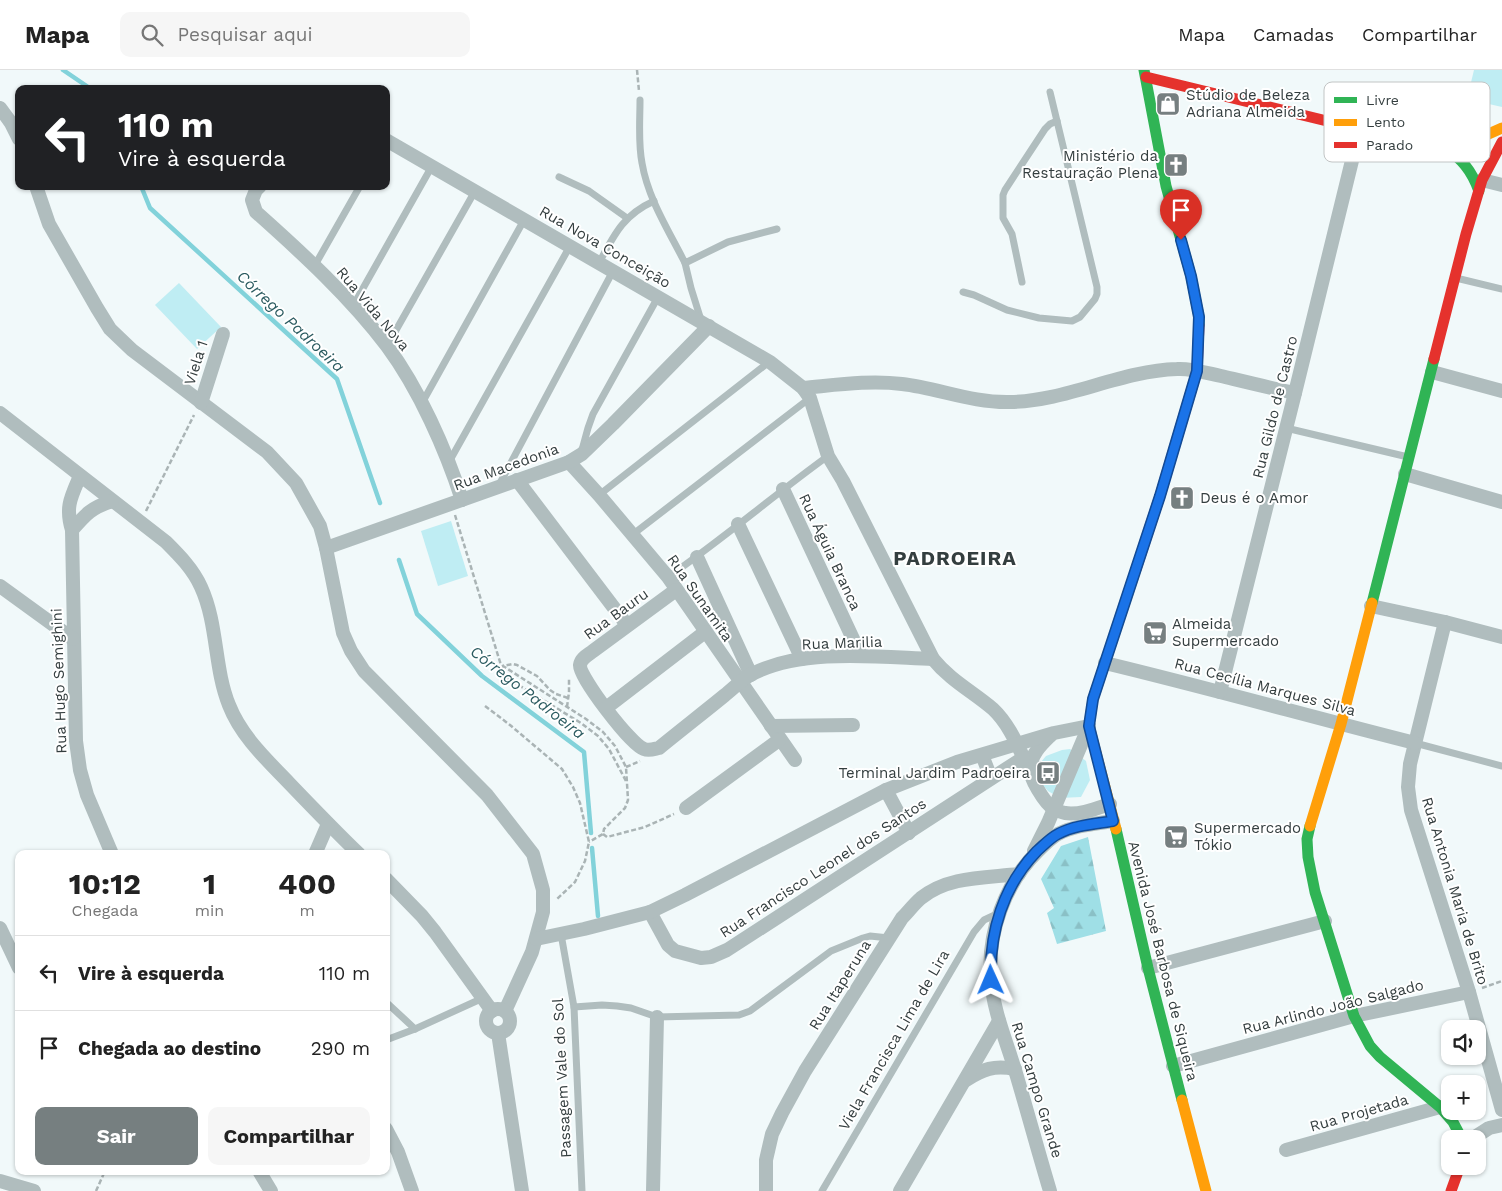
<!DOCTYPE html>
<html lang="pt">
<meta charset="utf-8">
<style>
body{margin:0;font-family:"Work Sans",sans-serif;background:#f6f6f6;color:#222;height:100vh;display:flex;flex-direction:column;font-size:19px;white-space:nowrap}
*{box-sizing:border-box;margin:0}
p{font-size:16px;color:#767676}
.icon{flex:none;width:28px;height:28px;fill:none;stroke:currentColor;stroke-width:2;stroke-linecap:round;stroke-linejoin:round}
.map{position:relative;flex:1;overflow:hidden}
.details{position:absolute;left:15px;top:780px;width:375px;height:325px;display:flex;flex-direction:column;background:#fff;border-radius:10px;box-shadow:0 1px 4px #0004}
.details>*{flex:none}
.guide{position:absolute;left:15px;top:15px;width:375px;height:105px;border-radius:10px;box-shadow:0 1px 4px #0004;background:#202124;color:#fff;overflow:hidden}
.buttons{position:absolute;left:1441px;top:950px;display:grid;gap:10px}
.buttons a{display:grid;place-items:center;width:45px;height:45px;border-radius:10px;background:#fff;box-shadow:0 1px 4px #0004;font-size:25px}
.pin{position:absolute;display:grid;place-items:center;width:42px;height:42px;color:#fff;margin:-51px -21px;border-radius:50% 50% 50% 0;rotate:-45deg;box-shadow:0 0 5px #0007}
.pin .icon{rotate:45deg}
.me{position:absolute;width:55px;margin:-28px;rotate:359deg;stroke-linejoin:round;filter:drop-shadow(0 0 4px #0008)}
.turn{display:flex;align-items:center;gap:18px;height:105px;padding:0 20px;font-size:22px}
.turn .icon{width:65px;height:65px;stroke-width:2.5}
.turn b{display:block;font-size:35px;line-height:42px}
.eta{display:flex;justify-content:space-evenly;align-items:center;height:85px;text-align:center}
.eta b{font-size:30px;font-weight:700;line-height:35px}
.action{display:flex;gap:10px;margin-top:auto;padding:10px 20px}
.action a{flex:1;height:58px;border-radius:10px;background:#767f80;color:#fff;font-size:20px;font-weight:700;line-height:58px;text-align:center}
.action a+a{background:#f6f6f6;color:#222}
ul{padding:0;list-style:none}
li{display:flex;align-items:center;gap:15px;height:75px;padding:0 20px;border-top:1px solid #e0e0e0}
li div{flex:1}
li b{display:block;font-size:19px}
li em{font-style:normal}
header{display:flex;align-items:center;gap:30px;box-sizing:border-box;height:70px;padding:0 25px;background:#fff;border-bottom:1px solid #e0e0e0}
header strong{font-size:24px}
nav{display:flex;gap:28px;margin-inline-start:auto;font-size:18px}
.search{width:350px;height:45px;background:#f6f6f6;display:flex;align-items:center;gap:12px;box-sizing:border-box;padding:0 18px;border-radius:10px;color:#767676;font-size:19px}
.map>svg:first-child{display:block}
.forest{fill:url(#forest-firs)}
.green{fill:#bfedf3}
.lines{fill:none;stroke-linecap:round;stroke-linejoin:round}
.stream{stroke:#82d2da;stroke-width:4.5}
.path{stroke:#aab4b5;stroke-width:2.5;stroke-dasharray:5 2.5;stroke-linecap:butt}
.lane{stroke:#b0bdbe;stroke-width:7}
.street{stroke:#b0bdbe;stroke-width:14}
.fast{stroke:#30b455;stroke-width:11}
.slow{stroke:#ff9f0a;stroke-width:11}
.jam{stroke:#e5322d;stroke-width:11}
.route-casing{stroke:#114b97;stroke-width:12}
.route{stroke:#1a73e8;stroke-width:9}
.labels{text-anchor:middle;stroke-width:4;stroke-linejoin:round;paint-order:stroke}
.poi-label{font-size:15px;fill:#343e3f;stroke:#fff;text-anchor:start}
.street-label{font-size:15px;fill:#343e3f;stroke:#fff}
.water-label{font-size:16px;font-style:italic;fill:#2b5b60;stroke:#fff}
.district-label{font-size:20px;font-weight:bold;letter-spacing:1px;fill:#343e3f;stroke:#fff}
.key{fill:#fff;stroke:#c2c5c5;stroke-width:1}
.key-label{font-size:14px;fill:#343e3f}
</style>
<header>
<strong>Mapa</strong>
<div class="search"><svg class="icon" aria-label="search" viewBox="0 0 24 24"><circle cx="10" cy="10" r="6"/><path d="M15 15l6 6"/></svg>Pesquisar aqui</div>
<nav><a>Mapa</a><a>Camadas</a><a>Compartilhar</a></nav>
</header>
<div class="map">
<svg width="1502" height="1121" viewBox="0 0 1502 1121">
<defs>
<pattern id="forest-firs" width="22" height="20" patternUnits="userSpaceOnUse" patternTransform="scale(1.25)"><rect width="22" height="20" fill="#9fdfe6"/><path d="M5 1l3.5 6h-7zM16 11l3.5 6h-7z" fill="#8ac0c6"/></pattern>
</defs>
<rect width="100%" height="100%" fill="#f1f9fa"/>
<path class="forest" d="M1088,767l18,94 -49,13 -10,-31 7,-5 -13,-29 20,-33z"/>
<g class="green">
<path d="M1474,0h28v37l-35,-8z"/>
<path d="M179,213l42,44 -24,22 -42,-44z"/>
<path d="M451,451l17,55 -30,10 -17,-55z"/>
<path d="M1070,679l16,12 4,19 -9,17 -21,1 -12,-7 -11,-13v-5l4,-11 5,-6 16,-6z"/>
</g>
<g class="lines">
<g class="stream">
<path d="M63,0l28,19"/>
<path d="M141,116l9,22 187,171 43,124"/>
<path d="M399,490l18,54 65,62 102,76 7,81"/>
<path d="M592,778l6,68"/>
</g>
<g class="path">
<path d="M637,0l2,21"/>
<path d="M146,441l48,-96"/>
<path d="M455,445l45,147 3,4 83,53 17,13 12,14 11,21 2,33 -3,8 -21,21 -1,5 -14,8"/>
<path d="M568,628l-12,-4 -6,-4 -13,-14 -20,-11 -4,-1 -10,2 -2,5 1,4 79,48 17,13 11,13 17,32"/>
<path d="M485,636l25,19 52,44 11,18 7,16 9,39 -4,19 -10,21 -18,17"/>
<path d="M567,637l2,-15v-13"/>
<path d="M626,697l14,-6"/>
<path d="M603,764l4,3 38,-10 29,-13"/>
<path d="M1482,918l20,-7"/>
<path d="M96,1121l9,-20"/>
</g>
<g class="lane">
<path d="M640,30c0,21 -2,43 2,63 6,36 27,68 43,100l43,-21 49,-13"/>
<path d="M559,107l30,14 38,27"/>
<path d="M599,193c15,-28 24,-48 55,-62"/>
<path d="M685,193l6,25 10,32"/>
<path d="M315,195l45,-79"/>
<path d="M1456,208l46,11"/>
<path d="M1022,212l-10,-48 -9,-16v-23l2,-5 40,-61 5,-5 7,-3"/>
<path d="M963,222l11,3 33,15 32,8 33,3 8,-4 15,-18 2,-5v-7l-47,-195"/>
<path d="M353,236l79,-140"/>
<path d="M387,276l88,-155"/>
<path d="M422,333l102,-183"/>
<path d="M1286,358l122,29"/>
<path d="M582,380l6,-22 5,-14 65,-117"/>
<path d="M449,392l121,-216"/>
<path d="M499,415l114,-214"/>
<path d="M599,425l170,-133"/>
<path d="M632,465l178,-137"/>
<path d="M668,507c55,-38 106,-82 160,-121"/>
<path d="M1415,673l87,23"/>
<path d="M561,864l13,73 8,184"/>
<path d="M386,932l29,27"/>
<path d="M574,937l28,-2 15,1 14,2 26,9 82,-2 11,-4 81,-60 32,-13 7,-2 19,2"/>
<path d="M386,970l29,-11 68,-31"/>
<path d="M822,1121l152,-259 10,-12 15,-7"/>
</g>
<g class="street">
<path d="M0,38l11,15 8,16"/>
<path d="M386,70l384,222 33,26 7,10 18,58 15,25 90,178c17,21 40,33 60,50 17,16 26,40 36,60"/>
<path d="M1482,110l20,5"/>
<path d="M36,116l13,38 48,84 13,21 22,21 135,102 29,31 24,43 6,22 17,85 8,18 13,20 123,124 46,59 10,36v22l-11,40 -27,59"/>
<path d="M260,116l-4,4 -4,10 4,12c46,41 94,85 131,134 32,43 59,104 75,154"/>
<path d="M1432,302l70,19"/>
<path d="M803,318c33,-3 66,-8 99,-4 36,4 70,19 108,18 57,-1 110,-31 167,-33 14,-1 30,4 44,7 25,6 49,12 74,17"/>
<path d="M201,333l22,-69"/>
<path d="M0,343l166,129c13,13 27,27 35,45 17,37 13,81 28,118 12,31 38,55 60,78 23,24 46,48 70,71"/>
<path d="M569,392l30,33 69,82 127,183"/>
<path d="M1405,404l97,28"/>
<path d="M80,406c-9,21 -15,31 -8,54l4,211 4,29 7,25 25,59"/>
<path d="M517,410l110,145"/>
<path d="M783,419l78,167"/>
<path d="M738,454l64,135"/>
<path d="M72,460c14,-16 19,-22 40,-29"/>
<path d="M326,478l243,-86 13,-8 31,-30 96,-98"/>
<path d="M697,487l54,118"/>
<path d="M0,516l73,53"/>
<path d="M676,520l-83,61c-5,4 -12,7 -13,14 -1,12 51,80 64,84 5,2 10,0 15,-1 22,-18 44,-35 66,-53 9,-7 17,-16 27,-21 51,-26 126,-17 181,-15"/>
<path d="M1371,536l74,16 57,15"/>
<path d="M1445,552l-35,142 -2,23 3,23 58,182 33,118"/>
<path d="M1105,593c104,25 207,54 310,80"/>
<path d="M1220,622l75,-299 65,-265"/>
<path d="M606,638l99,-76"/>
<path d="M771,656l82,-1"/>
<path d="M1051,665c-10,10 -19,18 -21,32 -2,9 15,37 24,42 3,2 7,3 11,4 15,2 30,-4 45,-9"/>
<path d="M982,685l9,23"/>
<path d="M886,720l23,43"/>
<path d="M686,738l93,-68"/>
<path d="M1034,781l14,-28 41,-97"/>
<path d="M315,784l13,-30"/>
<path d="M386,809l36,37 13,16 57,79"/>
<path d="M650,842l18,33 7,6 26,7 10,-1 16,-7 296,-192"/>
<path d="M0,858l19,40"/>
<path d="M536,869l48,-10 66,-17 35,-17 201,-105 71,-28 97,-29 35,-7"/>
<path d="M1148,898l177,-47"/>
<circle cx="498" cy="951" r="12"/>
<path d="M498,963l24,158"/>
<path d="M1173,996l181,-50 115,-24"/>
<path d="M966,1010c17,-11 28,-15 49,-11"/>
<path d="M386,1059l12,23 14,39"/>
<path d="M1472,1069l17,-11 13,-3"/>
<path d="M1286,1080l154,-43"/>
<path d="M259,1101l12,20"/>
<path d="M0,1111l34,10"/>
<path d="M653,1121l4,-174"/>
<path d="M766,1121v-31l6,-26 10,-21 23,-42 97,-153c6,-6 12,-14 19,-20 27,-22 64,-20 98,-24"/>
<path d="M900,1121l99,-170"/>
<path d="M1050,1121c-12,-40 -23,-81 -35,-121 -9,-30 -22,-60 -24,-91 -4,-46 14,-96 47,-128 6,-6 13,-13 20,-17 17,-9 37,-10 55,-13"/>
</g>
<g class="fast">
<path d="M1144,0l22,116 25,90 8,41v8"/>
<path d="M1444,76c18,14 27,23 35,45"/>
<path d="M1372,533l62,-244"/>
<path d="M1310,756l-3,13 1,18 7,35 39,124 16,30 10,11 60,50 13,15 9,17"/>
<path d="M1116,759l32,139 34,132"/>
</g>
<g class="slow">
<path d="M1331,52l113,24 31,-6 27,-12"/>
<path d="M1310,756l31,-102 31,-121"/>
<path d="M1116,759l-27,-103 4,-27 43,-130"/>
<path d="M1182,1030l24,91"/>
</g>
<g class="jam">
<path d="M1146,7l185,45"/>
<path d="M1434,289l32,-125 16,-54 20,-38"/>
<path d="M1136,499l24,-73 37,-125 2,-46"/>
<path d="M1451,1121l9,-25"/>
</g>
</g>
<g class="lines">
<defs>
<path id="route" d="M991,910c-2,-47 12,-94 46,-129 7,-6 13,-13 21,-17 17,-9 37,-10 55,-13l-24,-95 4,-27 67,-203 37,-125 2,-54 -8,-41 -10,-36"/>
</defs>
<use href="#route" class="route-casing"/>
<use href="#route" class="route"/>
</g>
<defs>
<symbol id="shop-square" viewBox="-11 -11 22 22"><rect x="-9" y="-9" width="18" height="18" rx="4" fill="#767f80" stroke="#fff"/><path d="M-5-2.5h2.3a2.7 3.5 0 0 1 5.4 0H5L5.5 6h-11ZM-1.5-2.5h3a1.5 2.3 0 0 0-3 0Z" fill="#fff"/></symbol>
<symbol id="church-square" viewBox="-11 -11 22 22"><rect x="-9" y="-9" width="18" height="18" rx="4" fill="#767f80" stroke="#fff"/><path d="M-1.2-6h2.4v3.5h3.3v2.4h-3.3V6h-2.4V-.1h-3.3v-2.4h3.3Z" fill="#fff"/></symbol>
<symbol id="supermarket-square" viewBox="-11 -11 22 22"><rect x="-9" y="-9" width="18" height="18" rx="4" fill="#767f80" stroke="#fff"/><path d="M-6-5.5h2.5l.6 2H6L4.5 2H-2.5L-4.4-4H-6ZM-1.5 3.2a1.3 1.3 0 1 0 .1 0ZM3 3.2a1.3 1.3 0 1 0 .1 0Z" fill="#fff"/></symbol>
<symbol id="bus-square" viewBox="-11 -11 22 22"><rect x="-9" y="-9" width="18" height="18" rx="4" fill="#767f80" stroke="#fff"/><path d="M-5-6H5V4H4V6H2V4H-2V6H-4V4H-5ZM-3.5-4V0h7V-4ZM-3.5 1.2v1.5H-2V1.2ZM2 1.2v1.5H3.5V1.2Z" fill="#fff"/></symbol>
</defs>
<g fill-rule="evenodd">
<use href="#shop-square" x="1154" y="20" width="28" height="28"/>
<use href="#church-square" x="1162" y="81" width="28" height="28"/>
<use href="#church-square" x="1168" y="414" width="28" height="28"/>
<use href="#supermarket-square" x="1141" y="549" width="28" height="28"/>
<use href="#bus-square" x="1034" y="689" width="28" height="28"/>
<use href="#supermarket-square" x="1162" y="753" width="28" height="28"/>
</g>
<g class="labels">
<g class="poi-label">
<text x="1186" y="30">Stúdio de Beleza<tspan x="1186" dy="17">Adriana Almeida</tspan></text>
<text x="1158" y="91" text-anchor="end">Ministério da<tspan x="1158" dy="17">Restauração Plena</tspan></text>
<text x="1200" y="433">Deus é o Amor</text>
<text x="1172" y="559">Almeida<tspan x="1172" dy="17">Supermercado</tspan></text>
<text x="1030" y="708" text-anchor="end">Terminal Jardim Padroeira</text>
<text x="1194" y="763">Supermercado<tspan x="1194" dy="17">Tókio</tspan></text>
</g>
<g class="street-label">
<text transform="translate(605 177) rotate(30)" y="5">Rua Nova Conceição</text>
<text transform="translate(373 239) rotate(50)" y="5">Rua Vida Nova</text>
<text transform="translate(196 293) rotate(-72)" y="5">Viela 1</text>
<text transform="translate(1275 337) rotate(-76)" y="5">Rua Gildo de Castro</text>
<text transform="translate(506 397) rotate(-20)" y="5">Rua Macedonia</text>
<text transform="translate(830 482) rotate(65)" y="5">Rua Águia Branca</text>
<text transform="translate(700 528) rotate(55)" y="5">Rua Sunamita</text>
<text transform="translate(616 544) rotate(-36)" y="5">Rua Bauru</text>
<text transform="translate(842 573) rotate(-2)" y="5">Rua Marilia</text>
<text transform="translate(59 611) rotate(-92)" y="5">Rua Hugo Semighini</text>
<text transform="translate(1265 617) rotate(15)" y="5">Rua Cecília Marques Silva</text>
<text transform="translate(823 798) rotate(-33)" y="5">Rua Francisco Leonel dos Santos</text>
<text transform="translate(1455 821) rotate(73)" y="5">Rua Antonia Maria de Brito</text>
<text transform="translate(1163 891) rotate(76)" y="5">Avenida José Barbosa de Siqueira</text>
<text transform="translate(840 915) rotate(-58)" y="5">Rua Itaperuna</text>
<text transform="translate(1333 937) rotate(-14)" y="5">Rua Arlindo João Salgado</text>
<text transform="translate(894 970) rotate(-60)" y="5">Viela Francisca Lima de Lira</text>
<text transform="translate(562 1008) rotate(-93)" y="5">Passagem Vale do Sol</text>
<text transform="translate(1037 1020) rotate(73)" y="5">Rua Campo Grande</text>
<text transform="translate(1359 1043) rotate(-16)" y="5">Rua Projetada</text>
</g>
<g class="water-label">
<text transform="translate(291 251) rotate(43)" y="6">Córrego Padroeira</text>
<text transform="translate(528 622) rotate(38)" y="6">Córrego Padroeira</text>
</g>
<g class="district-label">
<text x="955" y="495">PADROEIRA</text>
</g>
</g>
<rect x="1324" y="12" width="166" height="80" rx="8" class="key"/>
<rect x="1334" y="27" width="23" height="6" fill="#30b455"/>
<rect x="1334" y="49" width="23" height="7" fill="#ff9f0a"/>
<rect x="1334" y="72" width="23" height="6" fill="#e5322d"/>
<g class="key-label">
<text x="1366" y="35">Livre</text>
<text x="1366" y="57">Lento</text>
<text x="1366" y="80">Parado</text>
</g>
</svg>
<div class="buttons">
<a><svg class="icon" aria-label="sound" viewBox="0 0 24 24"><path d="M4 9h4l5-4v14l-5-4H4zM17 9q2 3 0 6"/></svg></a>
<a>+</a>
<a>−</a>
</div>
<div class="pin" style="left:1181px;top:170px;background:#d93025"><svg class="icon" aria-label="arrive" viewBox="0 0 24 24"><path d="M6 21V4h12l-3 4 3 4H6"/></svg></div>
<svg class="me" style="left:991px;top:910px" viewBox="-20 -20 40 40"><path d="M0-17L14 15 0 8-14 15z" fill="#1a73e8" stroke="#fff" stroke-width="4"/></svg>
<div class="guide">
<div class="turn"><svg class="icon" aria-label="left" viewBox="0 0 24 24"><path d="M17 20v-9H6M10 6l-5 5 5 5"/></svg><div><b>110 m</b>Vire à esquerda</div></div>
</div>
<section class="details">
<div class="eta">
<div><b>10:12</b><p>Chegada</p></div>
<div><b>1</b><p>min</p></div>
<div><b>400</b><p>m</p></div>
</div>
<ul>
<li><svg class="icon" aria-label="left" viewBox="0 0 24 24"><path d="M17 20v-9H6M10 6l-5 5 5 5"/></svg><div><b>Vire à esquerda</b></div><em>110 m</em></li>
<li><svg class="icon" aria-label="arrive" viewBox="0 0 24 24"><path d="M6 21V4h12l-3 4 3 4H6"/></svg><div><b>Chegada ao destino</b></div><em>290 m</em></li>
</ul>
<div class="action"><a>Sair</a><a>Compartilhar</a></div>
</section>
</div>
